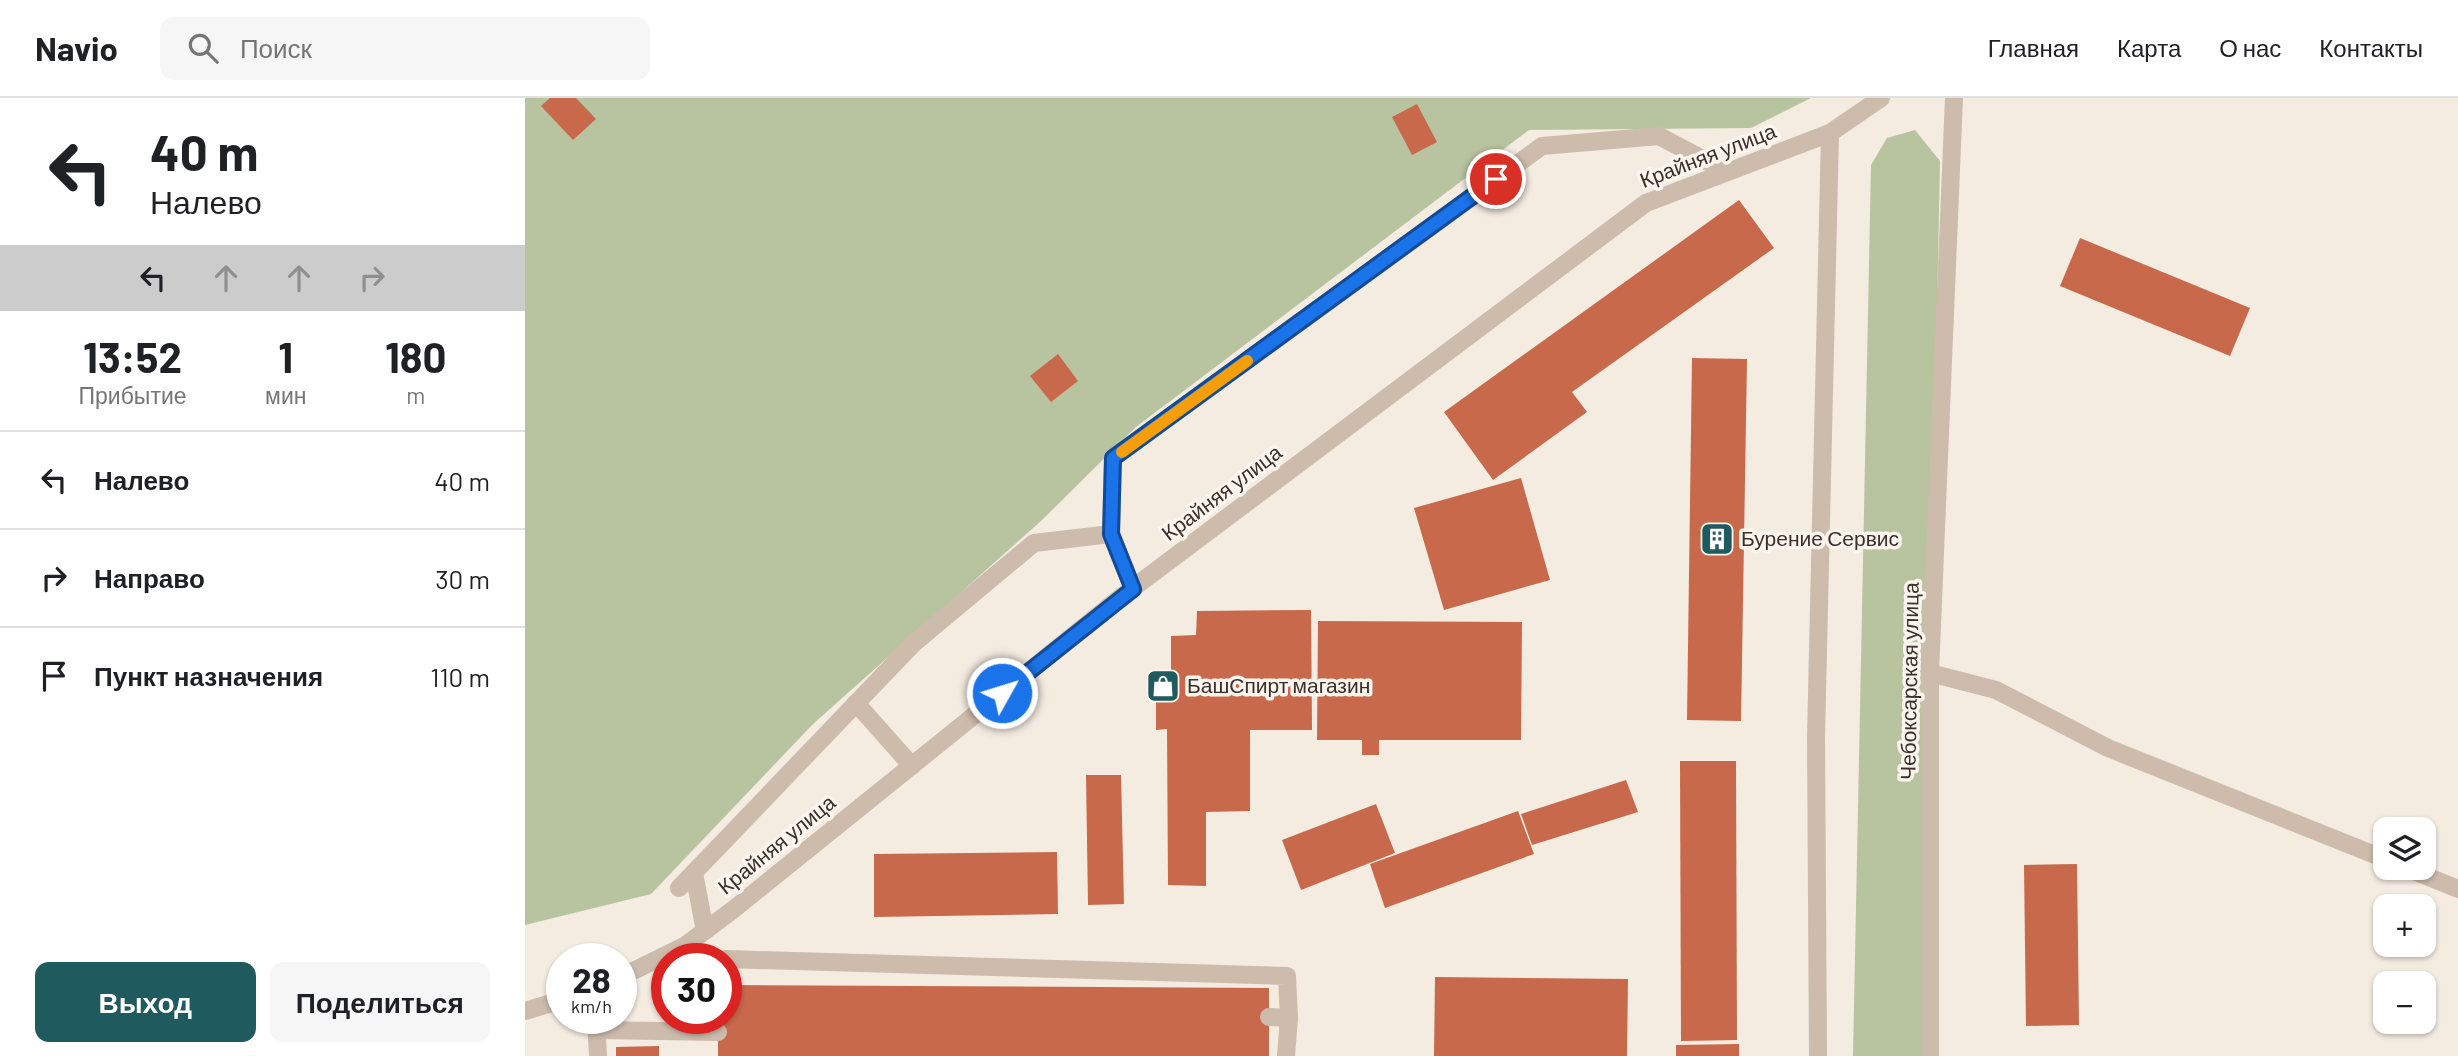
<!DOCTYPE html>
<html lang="ru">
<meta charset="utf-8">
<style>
body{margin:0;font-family:Barlow,sans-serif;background:#f6f6f6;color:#202124;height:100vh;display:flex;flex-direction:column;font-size:26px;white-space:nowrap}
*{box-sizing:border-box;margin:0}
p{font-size:23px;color:#757577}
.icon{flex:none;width:38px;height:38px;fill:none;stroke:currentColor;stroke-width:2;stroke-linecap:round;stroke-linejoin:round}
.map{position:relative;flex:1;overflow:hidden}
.side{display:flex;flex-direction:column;background:#fff;width:525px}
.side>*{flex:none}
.hud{background:#fff;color:#202124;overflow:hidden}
.fabs{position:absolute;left:1848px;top:719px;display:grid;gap:14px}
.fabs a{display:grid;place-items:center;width:63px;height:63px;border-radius:14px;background:#fff;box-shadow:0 2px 5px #0004;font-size:35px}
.speed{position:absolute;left:21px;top:845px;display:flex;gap:14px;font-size:35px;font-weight:700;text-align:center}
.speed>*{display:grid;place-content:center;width:91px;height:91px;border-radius:50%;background:#fff;box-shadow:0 2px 5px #0004;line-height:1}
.speed small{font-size:18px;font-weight:400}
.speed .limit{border:10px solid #d22;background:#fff;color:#111}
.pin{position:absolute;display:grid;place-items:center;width:60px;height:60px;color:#fff;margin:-30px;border:4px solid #fff;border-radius:50%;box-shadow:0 2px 7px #0007}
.me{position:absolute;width:77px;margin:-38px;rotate:51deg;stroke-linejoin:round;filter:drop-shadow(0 0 5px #0008)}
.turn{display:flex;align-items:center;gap:24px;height:147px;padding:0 35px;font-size:32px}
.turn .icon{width:91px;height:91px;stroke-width:2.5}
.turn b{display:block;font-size:49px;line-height:60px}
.lanes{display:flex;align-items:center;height:66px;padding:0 35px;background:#0003;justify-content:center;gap:35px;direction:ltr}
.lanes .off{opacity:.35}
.eta{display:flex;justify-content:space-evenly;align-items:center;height:119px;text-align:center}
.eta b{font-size:42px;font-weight:700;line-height:49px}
.cta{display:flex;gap:14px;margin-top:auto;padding:14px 35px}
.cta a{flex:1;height:80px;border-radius:14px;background:#1f5a5e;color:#fff;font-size:28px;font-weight:700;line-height:80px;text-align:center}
.cta a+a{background:#f6f6f6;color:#202124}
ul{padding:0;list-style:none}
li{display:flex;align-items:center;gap:21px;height:98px;padding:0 35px;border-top:2px solid #e0e0e0}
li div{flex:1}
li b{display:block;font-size:26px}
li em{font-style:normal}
header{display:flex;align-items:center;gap:42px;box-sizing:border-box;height:98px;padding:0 35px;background:#fff;border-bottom:2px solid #e0e0e0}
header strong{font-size:33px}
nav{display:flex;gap:38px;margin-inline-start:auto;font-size:24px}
.search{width:490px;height:63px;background:#f6f6f6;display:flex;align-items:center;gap:18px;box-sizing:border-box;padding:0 24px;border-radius:14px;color:#757577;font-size:26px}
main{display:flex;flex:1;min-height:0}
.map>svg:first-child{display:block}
.green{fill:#b8c4a0}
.building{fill:#c8694b}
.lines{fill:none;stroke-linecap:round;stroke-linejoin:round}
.service{stroke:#cdbbac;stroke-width:18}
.minor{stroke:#cdbbac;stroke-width:18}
.route-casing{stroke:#114b97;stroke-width:18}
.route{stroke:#1a73e8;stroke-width:12}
.slow{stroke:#f59e0b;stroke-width:12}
.labels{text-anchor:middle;stroke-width:7;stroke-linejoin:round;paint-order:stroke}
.street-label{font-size:21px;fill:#3b302b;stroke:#fbf5ee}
.poi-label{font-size:21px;fill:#3b302b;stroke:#fbf5ee;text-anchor:start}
</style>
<header>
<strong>Navio</strong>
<div class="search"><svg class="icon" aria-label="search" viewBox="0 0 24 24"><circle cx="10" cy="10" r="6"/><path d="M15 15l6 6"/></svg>Поиск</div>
<nav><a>Главная</a><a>Карта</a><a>О нас</a><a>Контакты</a></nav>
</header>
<main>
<section class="side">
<div class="hud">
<div class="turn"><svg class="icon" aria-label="left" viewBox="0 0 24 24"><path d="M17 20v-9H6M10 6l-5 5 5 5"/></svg><div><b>40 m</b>Налево</div></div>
<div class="lanes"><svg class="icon" aria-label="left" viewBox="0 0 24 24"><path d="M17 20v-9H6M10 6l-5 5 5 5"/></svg><svg class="icon off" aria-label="ahead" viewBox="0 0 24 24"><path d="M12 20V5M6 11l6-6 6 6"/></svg><svg class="icon off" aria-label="ahead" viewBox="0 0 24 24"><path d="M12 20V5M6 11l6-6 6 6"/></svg><svg class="icon off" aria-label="right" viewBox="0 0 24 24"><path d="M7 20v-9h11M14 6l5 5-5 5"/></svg></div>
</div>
<div class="eta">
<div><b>13:52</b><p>Прибытие</p></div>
<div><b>1</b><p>мин</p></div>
<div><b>180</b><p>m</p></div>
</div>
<ul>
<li><svg class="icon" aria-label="left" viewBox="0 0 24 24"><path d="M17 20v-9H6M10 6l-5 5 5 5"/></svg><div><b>Налево</b></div><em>40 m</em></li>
<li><svg class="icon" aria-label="right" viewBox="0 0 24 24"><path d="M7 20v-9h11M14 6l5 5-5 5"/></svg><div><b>Направо</b></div><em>30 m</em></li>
<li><svg class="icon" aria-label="arrive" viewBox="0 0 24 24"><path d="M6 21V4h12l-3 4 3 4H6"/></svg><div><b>Пункт назначения</b></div><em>110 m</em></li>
</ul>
<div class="cta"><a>Выход</a><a>Поделиться</a></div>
</section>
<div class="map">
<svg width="1933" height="958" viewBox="0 0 1933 958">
<rect width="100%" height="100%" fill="#f4ebe1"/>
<g class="green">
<path d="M0,0h1286l-60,30 -222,2 -393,297 -95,94 -228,203 -162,170 -126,31z"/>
<path d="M1390,32l25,31 -18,895h-69l18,-891 16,-27z"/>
</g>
<g class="building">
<path d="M25,0h26l20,21 -23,21 -32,-34z"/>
<path d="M892,6l20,38 -25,13 -20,-38z"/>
<path d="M1214,102l35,48 -202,144 15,20 -94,68 -49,-68z"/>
<path d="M1555,140l170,70 -20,48 -170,-70z"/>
<path d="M533,256l20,27 -27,21 -21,-26z"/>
<path d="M1167,260l55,1 -6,362 -54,-1z"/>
<path d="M996,380l29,102 -106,30 -30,-102z"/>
<path d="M786,512l1,120h-62v81l-44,1v74l-38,-1 -1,-156 -11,1v-53h15v-41l25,-1 1,-24z"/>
<path d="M793,523l204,1 -1,118h-142v15h-17v-15h-45z"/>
<path d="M1155,663h56l1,279 -56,1z"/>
<path d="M561,677h35l3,129 -36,1z"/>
<path d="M1101,682l12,32 -106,33 -11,-31z"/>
<path d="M851,706l19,49 -94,37 -19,-50z"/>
<path d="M993,713l16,43 -149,54 -15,-44z"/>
<path d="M532,754l1,62 -184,3v-63z"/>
<path d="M1552,766l2,161 -53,1 -2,-161z"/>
<path d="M910,879l193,2 -1,77h-193z"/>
<path d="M201,887l543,3v68h-551v-38h8z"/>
<path d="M1214,946v12h-63v-11z"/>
<path d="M134,948v10h-43v-9z"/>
</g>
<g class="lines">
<g class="service">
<path d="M608,491l-22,-55 2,-76 429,-312 117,-10 68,36"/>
<path d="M1405,575l66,17 112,58 277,111"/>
<path d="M331,605l56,63"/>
<path d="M1881,770l52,21"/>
<path d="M169,775l11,58"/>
<path d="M154,790l235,-245 120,-100 77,-9"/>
<path d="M161,847l14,14h11"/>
<path d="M201,861l561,17 2,42 -3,38"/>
<path d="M744,919l20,1"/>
<path d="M71,920l2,38"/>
<path d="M73,932l120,2"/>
</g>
<g class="minor">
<path d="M96,879l65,-32 48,-36 387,-312 525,-394 184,-70 51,-35"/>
<path d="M0,913l37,-11"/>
<path d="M1293,958l-2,-319 14,-604"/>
<path d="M1405,958v-383l24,-575"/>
</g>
</g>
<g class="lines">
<defs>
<path id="route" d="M477,595l131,-104 -22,-55 2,-76 383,-279"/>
</defs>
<use href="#route" class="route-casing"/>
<use href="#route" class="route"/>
<path class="slow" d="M597,354l125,-91"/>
</g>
<defs>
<symbol id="building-square" viewBox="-11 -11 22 22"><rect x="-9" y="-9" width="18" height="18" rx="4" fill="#1f5a5e" stroke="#fbf5ee"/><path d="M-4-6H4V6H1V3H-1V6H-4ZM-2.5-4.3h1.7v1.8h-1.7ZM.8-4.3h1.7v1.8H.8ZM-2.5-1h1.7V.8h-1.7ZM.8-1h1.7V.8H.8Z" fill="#fff"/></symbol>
<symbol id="shop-square" viewBox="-11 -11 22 22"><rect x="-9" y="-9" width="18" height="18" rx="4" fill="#1f5a5e" stroke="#fbf5ee"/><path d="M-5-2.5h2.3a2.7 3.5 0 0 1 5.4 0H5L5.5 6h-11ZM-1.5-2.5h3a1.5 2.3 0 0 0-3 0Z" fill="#fff"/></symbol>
</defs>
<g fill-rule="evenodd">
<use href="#building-square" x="1173" y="422" width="38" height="38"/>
<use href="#shop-square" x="619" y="569" width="38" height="38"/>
</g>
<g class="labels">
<g class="street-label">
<text transform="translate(1183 58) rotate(-21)" y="7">Крайняя улица</text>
<text transform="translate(697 395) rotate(-37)" y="7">Крайняя улица</text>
<text transform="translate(1385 583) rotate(-89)" y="7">Чебоксарская улица</text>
<text transform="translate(252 747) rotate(-39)" y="7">Крайняя улица</text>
</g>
<g class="poi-label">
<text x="1216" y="448">Бурение Сервис</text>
<text x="662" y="595">БашСпирт магазин</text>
</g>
</g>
</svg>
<div class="fabs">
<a><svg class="icon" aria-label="layers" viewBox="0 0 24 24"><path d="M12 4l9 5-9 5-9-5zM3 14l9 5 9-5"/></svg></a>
<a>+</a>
<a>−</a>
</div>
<div class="speed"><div>28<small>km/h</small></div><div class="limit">30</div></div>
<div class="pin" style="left:971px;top:81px;background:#d93025"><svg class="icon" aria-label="arrive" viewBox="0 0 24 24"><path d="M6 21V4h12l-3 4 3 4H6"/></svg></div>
<svg class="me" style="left:477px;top:595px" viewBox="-20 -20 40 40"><circle r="17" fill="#1a73e8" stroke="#fff" stroke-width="3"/><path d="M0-11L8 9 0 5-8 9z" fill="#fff"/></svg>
</div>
</main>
